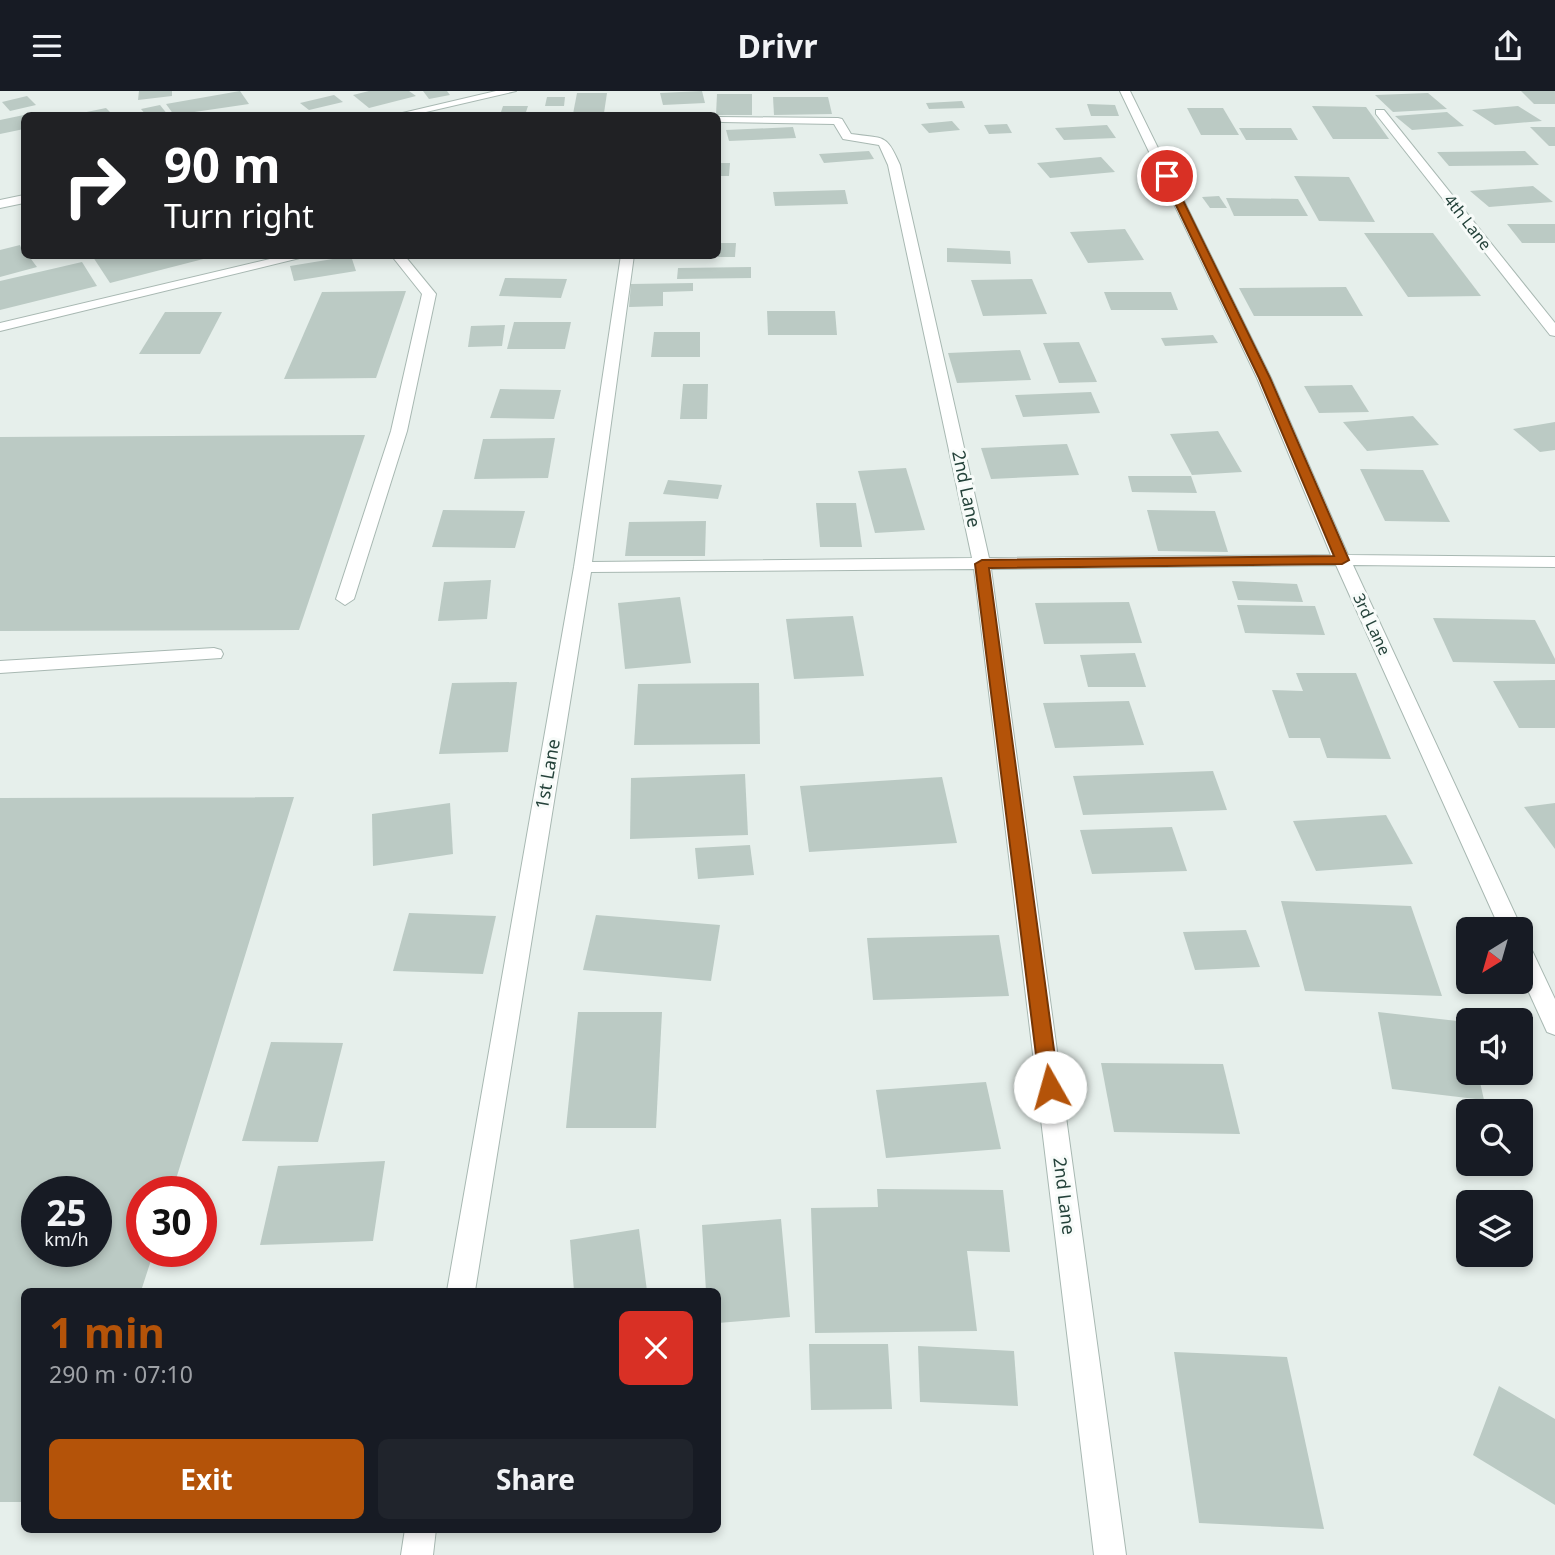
<!DOCTYPE html>
<meta charset="utf-8">
<style>
body{margin:0;font-family:"Noto Sans",sans-serif;background:#20242c;color:#f1f3f6;height:100vh;display:flex;flex-direction:column;font-size:26px;white-space:nowrap}
*{box-sizing:border-box;margin:0}
p{font-size:23px;color:#9ea1a6}
.icon{flex:none;width:38px;height:38px;fill:none;stroke:currentColor;stroke-width:2;stroke-linecap:round;stroke-linejoin:round}
.map{position:relative;flex:1;overflow:hidden}
.drawer{position:absolute;left:21px;top:1197px;width:700px;height:245px;display:flex;flex-direction:column;background:#171b24;border-radius:10px;box-shadow:0 4px 10px #0003}
.drawer>*{flex:none}
.banner{position:absolute;left:21px;top:21px;width:700px;height:147px;border-radius:10px;box-shadow:0 4px 10px #0003;background:#202124;color:#fff;overflow:hidden}
.needle{width:46px;rotate:217deg}
.controls{position:absolute;left:1456px;top:826px;display:grid;gap:14px}
.controls a{display:grid;place-items:center;width:77px;height:77px;border-radius:10px;background:#171b24;box-shadow:0 4px 10px #0003;font-size:35px}
.speed{position:absolute;left:21px;top:1085px;display:flex;gap:14px;font-size:35px;font-weight:700;text-align:center}
.speed>*{display:grid;place-content:center;width:91px;height:91px;border-radius:50%;background:#171b24;box-shadow:0 4px 10px #0003;line-height:1}
.speed small{font-size:18px;font-weight:400}
.speed .limit{border:10px solid #d22;background:#fff;color:#111}
.pin{position:absolute;display:grid;place-items:center;width:60px;height:60px;color:#fff;margin:-30px;border:4px solid #fff;border-radius:50%;box-shadow:0 2px 7px #0007}
.me{position:absolute;width:77px;margin:-38px;rotate:353deg;stroke-linejoin:round;filter:drop-shadow(0 0 5px #0008)}
.turn{display:flex;align-items:center;gap:24px;height:147px;padding:0 28px;font-size:32px}
.turn .icon{width:91px;height:91px;stroke-width:2.5}
.turn b{display:block;font-size:49px;line-height:60px}
.round{display:grid;place-items:center;flex:none;width:74px;height:74px;border-radius:10px;background:#20242c}
.overview{display:flex;align-items:center;justify-content:space-between;height:119px;padding:0 28px}
h1{font-size:42px;font-weight:700;line-height:52px;color:#b45309}
.cta{display:flex;gap:14px;margin-top:auto;padding:14px 28px}
.cta a{flex:1;height:80px;border-radius:10px;background:#b45309;color:#fff;font-size:28px;font-weight:700;line-height:80px;text-align:center}
.cta a+a{background:#20242c;color:#f1f3f6}
header{display:flex;justify-content:space-between;align-items:center;height:91px;padding:0 28px;background:#171b24;font-size:32px;font-weight:700}
.map>svg:first-child{display:block}
.building{fill:#bbcac4;fill-rule:evenodd}
.lines{fill:none;stroke-linecap:round;stroke-linejoin:round}
.lane-casing{stroke:#a8b8b2;stroke-width:2}
.street-casing{stroke:#a8b8b2;stroke-width:2}
.lane{fill:#fff;fill-rule:evenodd}
.street{fill:#fff;fill-rule:evenodd}
.route{fill:#b45309;stroke:#753606;stroke-width:2}
.labels{text-anchor:middle;stroke-width:6;stroke-linejoin:round;paint-order:stroke}
.far-street-label{font-size:16px;fill:#24423a;stroke:#f7fbf9}
.street-label{font-size:18px;fill:#24423a;stroke:#f7fbf9}
</style>
<header><svg class="icon" aria-label="menu" viewBox="0 0 24 24"><path d="M4 6h16M4 12h16M4 18h16"/></svg>Drivr<svg class="icon" aria-label="share" viewBox="0 0 24 24"><path d="M12 15V3M7 8l5-5 5 5M5 13v7h14v-7"/></svg></header>
<div class="map">
<svg width="1555" height="1464" viewBox="0 0 1555 1464">
<rect width="100%" height="100%" fill="#e6efeb"/>
<g class="building">
<path d="M139,0h33v5l-34,4z"/>
<path d="M240,0l9,13 -75,11 -8,-11z"/>
<path d="M369,0h40l7,5 -47,12 -16,-13z"/>
<path d="M423,0h24l3,4 -21,4z"/>
<path d="M702,0l3,12 -42,2 -3,-12z"/>
<path d="M1521,0h34v13h-21z"/>
<path d="M577,2h30l-3,20 -31,1z"/>
<path d="M1428,2l19,16 -54,3 -18,-17z"/>
<path d="M717,3h35v21h-36z"/>
<path d="M334,4l9,7 -34,8 -9,-7z"/>
<path d="M27,5l9,9 -26,6 -8,-9z"/>
<path d="M547,6h18l-1,9h-19z"/>
<path d="M773,6h55l4,17 -58,1z"/>
<path d="M962,10l3,7 -36,1 -3,-6z"/>
<path d="M1087,13l28,1 4,11h-28z"/>
<path d="M160,14l8,10h-22l-5,-6z"/>
<path d="M503,15h25l-3,9h-25z"/>
<path d="M1312,15l54,1 23,32h-56z"/>
<path d="M1518,15l24,15 -47,4 -23,-15z"/>
<path d="M106,17l7,7h-36v-1z"/>
<path d="M1187,17h36l16,27h-38z"/>
<path d="M1447,21l17,14 -52,4 -17,-14z"/>
<path d="M24,24v14l-24,5v-14z"/>
<path d="M952,30l8,9 -31,3 -8,-9z"/>
<path d="M1007,33l5,9 -23,1 -5,-9z"/>
<path d="M1107,34l9,13 -52,2 -9,-12z"/>
<path d="M793,36l3,11 -67,3 -3,-11z"/>
<path d="M1530,36h25v19h-6z"/>
<path d="M1239,37h52l7,12h-52z"/>
<path d="M869,60l5,8 -50,4 -5,-9z"/>
<path d="M1525,60l14,14 -90,1 -12,-14z"/>
<path d="M1101,66l14,15 -65,6 -13,-15z"/>
<path d="M718,72h12l-1,13h-11z"/>
<path d="M1294,85l55,1 26,45 -56,-1z"/>
<path d="M1533,95l20,16 -64,5 -19,-16z"/>
<path d="M845,99l3,14 -73,2 -2,-14z"/>
<path d="M1219,105l8,12h-17l-8,-11z"/>
<path d="M1226,107l72,1 10,17h-74z"/>
<path d="M1507,133h48v19h-33z"/>
<path d="M1125,138l19,31 -56,3 -18,-31z"/>
<path d="M1364,142h69l48,63 -73,1z"/>
<path d="M718,152h18l-1,14h-17z"/>
<path d="M20,154l4,10h4l9,12 -37,10v-27z"/>
<path d="M947,157l63,3 1,13 -64,-2z"/>
<path d="M99,164h116v1l-105,27 -17,-26z"/>
<path d="M351,165l5,15 -62,10 -4,-15z"/>
<path d="M82,171l15,24 -97,24v-29z"/>
<path d="M751,176v11l-74,1 1,-11z"/>
<path d="M505,187l62,1 -6,19 -62,-2z"/>
<path d="M1032,188l15,35 -64,2 -12,-36z"/>
<path d="M693,192v8l-30,1v14l-34,1 2,-23z"/>
<path d="M1346,196l17,29h-109l-15,-28z"/>
<path d="M406,200l-30,87 -92,1 38,-87z"/>
<path d="M1104,201h67l7,18h-67z"/>
<path d="M767,220h68l2,24h-69z"/>
<path d="M165,221h57l-22,42h-61z"/>
<path d="M514,231h57l-6,27h-58z"/>
<path d="M505,234l-3,21 -34,1 3,-21z"/>
<path d="M654,241h46v25h-49z"/>
<path d="M1213,244l5,8 -53,3 -4,-8z"/>
<path d="M1079,251l18,40 -38,1 -16,-40z"/>
<path d="M1020,259l11,30 -74,3 -9,-30z"/>
<path d="M683,293h25l-1,35h-27z"/>
<path d="M1352,294l17,27 -50,1 -15,-27z"/>
<path d="M500,298l61,1 -7,29 -64,-1z"/>
<path d="M1091,301l9,21 -77,4 -8,-22z"/>
<path d="M1413,325l26,29 -72,6 -24,-29z"/>
<path d="M1555,331v28l-15,2 -27,-23z"/>
<path d="M1218,340l24,41 -50,3 -22,-41z"/>
<path d="M365,344l-66,195 -299,1v-194z"/>
<path d="M555,347l-7,40 -74,1 9,-40z"/>
<path d="M1067,353l12,31 -88,4 -10,-31z"/>
<path d="M906,377l19,62 -50,3 -17,-62z"/>
<path d="M1360,378l63,1 27,52 -65,-1z"/>
<path d="M1128,385h63l6,17 -65,-1z"/>
<path d="M668,389l54,5 -4,14 -55,-5z"/>
<path d="M816,412h40l6,44h-42z"/>
<path d="M443,419l82,1 -10,37 -83,-1z"/>
<path d="M1147,419l68,1 13,41 -70,-1z"/>
<path d="M706,430l-1,35h-80l4,-34z"/>
<path d="M491,489l-4,39 -49,2 6,-39z"/>
<path d="M1232,490l65,3 6,18 -65,-2z"/>
<path d="M680,506l11,66 -66,6 -7,-66z"/>
<path d="M1129,511l13,41 -98,1 -9,-41z"/>
<path d="M1237,514l78,1 10,29 -80,-2z"/>
<path d="M853,525l11,60 -70,3 -8,-60z"/>
<path d="M1433,527l102,2 20,39v5l-102,-2z"/>
<path d="M1135,562l11,34h-58l-8,-32z"/>
<path d="M1296,582h60l35,86 -64,-1 -7,-20h-31l-17,-48 31,1z"/>
<path d="M1555,589v48h-36l-26,-47z"/>
<path d="M517,591l-9,70 -69,2 13,-71z"/>
<path d="M759,592l1,61 -126,1 4,-61z"/>
<path d="M1129,610l15,44 -89,3 -12,-45z"/>
<path d="M1213,680l14,39 -144,5 -10,-39z"/>
<path d="M745,683l3,61 -118,4 1,-61z"/>
<path d="M942,686l15,66 -148,9 -9,-66z"/>
<path d="M294,706l-122,395h-30v59h12l-13,40h-117v211h-24v-704zM37,1101h59v59h-59z"/>
<path d="M450,712l3,51 -80,12 -1,-52z"/>
<path d="M1555,712v46l-31,-42z"/>
<path d="M1386,724l27,49 -97,7 -23,-50z"/>
<path d="M1172,736l15,44 -95,3 -12,-44z"/>
<path d="M750,754l4,30 -56,4 -3,-31z"/>
<path d="M1281,810l130,5 31,90 -137,-5z"/>
<path d="M409,822l87,3 -13,58 -90,-3z"/>
<path d="M596,824l124,10 -9,56 -128,-11z"/>
<path d="M1246,839l14,37 -65,3 -12,-38z"/>
<path d="M999,844l10,61 -136,4 -6,-62z"/>
<path d="M578,921h84l-6,116h-90z"/>
<path d="M1378,921l88,10 2,51h10l6,27 -92,-11z"/>
<path d="M271,951l72,1 -25,99 -76,-1z"/>
<path d="M1101,972l122,1 17,70 -126,-2z"/>
<path d="M986,991l15,67 -115,9 -10,-68z"/>
<path d="M385,1070l-12,80 -113,4 18,-79z"/>
<path d="M877,1098l126,1 7,62 -43,-1 10,80 -162,2 -4,-125 67,-1z"/>
<path d="M781,1128l9,98 -72,6v-32h-12l-4,-66z"/>
<path d="M639,1138l8,62h-73l-4,-51z"/>
<path d="M809,1253h79l4,65 -81,1z"/>
<path d="M918,1255l96,5 4,55 -98,-4z"/>
<path d="M1174,1261l113,5 37,172 -125,-6z"/>
<path d="M1499,1295l56,33v86l-82,-50z"/>
</g>
<g class="lines">
<defs>
<g id="lane">
<path d="M287,164h25l-312,76v-8z"/>
<path d="M391,164h13l32,39 -29,137 -53,168 -9,6 -9,-6 55,-168 31,-137z"/>
<path d="M214,557l7,2 2,4 -2,4 -221,15v-12z"/>
</g>
<g id="street">
<path d="M496,0h20l-103,24h-19z"/>
<path d="M1120,0h10l141,287 77,177 207,2v10l-202,-2 169,364 -1,3v-3h-21l-164,-364 -345,4 135,986h-32l-120,-986 -383,3 -116,719h-28l127,-724 47,-312h13l-42,307 380,-4 -84,-393 -9,-20 -36,-6 -9,-15 -112,-2 -4,-1v-4l120,1 4,1 9,15c34,5 35,-1 49,31l89,393 342,-3 -74,-177z"/>
<path d="M1376,19h8l171,213v13l-5,-1 -174,-221z"/>
<path d="M24,104v8l-24,5v-8z"/>
<path d="M1521,850l8,3 26,55v36l-8,-3 -26,-57z"/>
<path d="M405,1438h31l-3,26h-32z"/>
</g>
</defs>
<use href="#lane" class="lane-casing"/>
<use href="#street" class="street-casing"/>
<use href="#lane" class="lane"/>
<use href="#street" class="street"/>
</g>
<path class="route" d="M1167,83l4,2 99,202 79,182 -7,4 -353,4 70,519 -3,6 -6,2 -7,-2 -3,-6 -65,-523 7,-4 352,-4 -75,-178 -97,-202z"/>
<g class="labels">
<g class="far-street-label">
<text transform="translate(1468 131) rotate(52)" y="6">4th Lane</text>
<text transform="translate(1372 533) rotate(65)" y="6">3rd Lane</text>
</g>
<g class="street-label">
<text transform="translate(966 398) rotate(78)" y="6">2nd Lane</text>
<text transform="translate(548 683) rotate(-80)" y="6">1st Lane</text>
<text transform="translate(1064 1105) rotate(83)" y="6">2nd Lane</text>
</g>
</g>
</svg>
<div class="controls">
<a><svg class="needle" viewBox="-14 -14 28 28"><path d="M0-13l5 13h-10z" fill="#e53935"/><path d="M0 13l5-13h-10z" fill="#9ea1a6"/></svg></a>
<a><svg class="icon" aria-label="sound" viewBox="0 0 24 24"><path d="M4 9h4l5-4v14l-5-4H4zM17 9q2 3 0 6"/></svg></a>
<a><svg class="icon" aria-label="search" viewBox="0 0 24 24"><circle cx="10" cy="10" r="6"/><path d="M15 15l6 6"/></svg></a>
<a><svg class="icon" aria-label="layers" viewBox="0 0 24 24"><path d="M12 4l9 5-9 5-9-5zM3 14l9 5 9-5"/></svg></a>
</div>
<div class="speed"><div>25<small>km/h</small></div><div class="limit">30</div></div>
<div class="pin" style="left:1167px;top:85px;background:#d93025"><svg class="icon" aria-label="arrive" viewBox="0 0 24 24"><path d="M6 21V4h12l-3 4 3 4H6"/></svg></div>
<svg class="me" style="left:1050px;top:996px" viewBox="-20 -20 40 40"><circle r="19" fill="#fff"/><path d="M0-13L10 11 0 6-10 11z" fill="#b45309"/></svg>
<div class="banner">
<div class="turn"><svg class="icon" aria-label="right" viewBox="0 0 24 24"><path d="M7 20v-9h11M14 6l5 5-5 5"/></svg><div><b>90 m</b>Turn right</div></div>
</div>
<section class="drawer">
<div class="overview"><div><h1>1 min</h1><p>290 m · 07:10</p></div><a class="round" style="background:#d93025;color:#fff"><svg class="icon" aria-label="close" viewBox="0 0 24 24"><path d="M6 6l12 12M18 6L6 18"/></svg></a></div>
<div class="cta"><a>Exit</a><a>Share</a></div>
</section>
</div>
